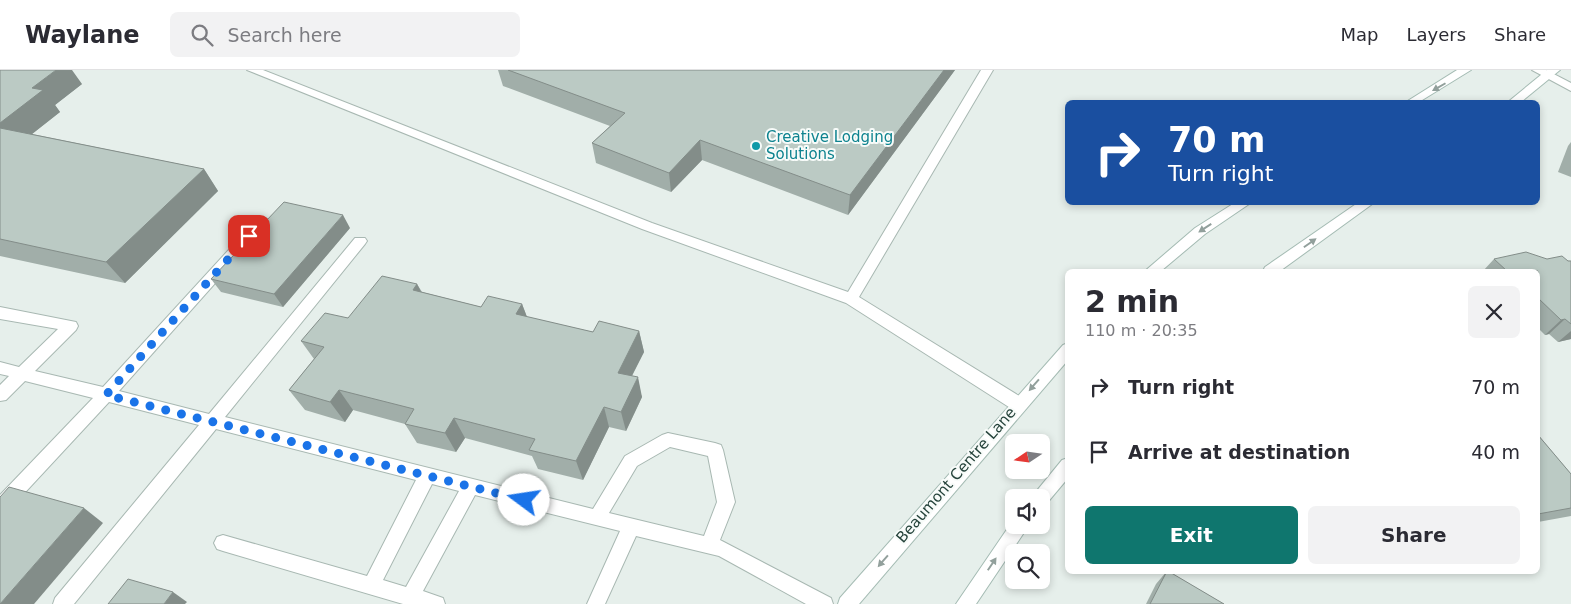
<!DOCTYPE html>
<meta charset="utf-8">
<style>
body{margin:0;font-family:"DejaVu Sans",sans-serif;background:#f2f2f3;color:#2b2b33;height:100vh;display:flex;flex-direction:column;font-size:19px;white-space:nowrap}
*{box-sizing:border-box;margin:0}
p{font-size:16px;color:#7c7c81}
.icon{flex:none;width:28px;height:28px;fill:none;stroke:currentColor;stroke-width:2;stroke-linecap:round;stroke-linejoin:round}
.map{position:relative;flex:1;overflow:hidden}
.sheet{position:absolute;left:1065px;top:199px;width:475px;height:305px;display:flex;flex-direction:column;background:#fff;border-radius:8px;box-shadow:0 2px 8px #0003}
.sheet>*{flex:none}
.guide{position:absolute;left:1065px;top:30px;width:475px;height:105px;border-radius:8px;box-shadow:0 2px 8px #0003;background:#1a4fa0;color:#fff;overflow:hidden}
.needle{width:32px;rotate:257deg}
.controls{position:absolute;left:1005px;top:364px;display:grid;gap:10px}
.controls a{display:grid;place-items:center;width:45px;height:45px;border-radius:8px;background:#fff;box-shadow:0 2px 8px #0003;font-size:25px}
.pin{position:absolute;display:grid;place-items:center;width:42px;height:42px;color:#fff;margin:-21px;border-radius:10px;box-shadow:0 2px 8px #0006}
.me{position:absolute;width:55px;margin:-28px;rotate:284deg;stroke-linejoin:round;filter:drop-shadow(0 0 4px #0008)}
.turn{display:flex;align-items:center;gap:18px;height:105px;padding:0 20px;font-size:22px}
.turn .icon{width:65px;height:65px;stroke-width:2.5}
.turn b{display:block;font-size:35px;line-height:42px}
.round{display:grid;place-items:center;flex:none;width:52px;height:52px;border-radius:8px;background:#f2f2f3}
.head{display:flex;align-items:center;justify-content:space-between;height:85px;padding:0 20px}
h1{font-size:30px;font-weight:700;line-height:38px}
.primary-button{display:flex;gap:10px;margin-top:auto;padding:10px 20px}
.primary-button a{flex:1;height:58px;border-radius:8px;background:#0f766e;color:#fff;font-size:20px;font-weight:700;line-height:58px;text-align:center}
.primary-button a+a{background:#f2f2f3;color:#2b2b33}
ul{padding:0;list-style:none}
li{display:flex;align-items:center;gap:15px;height:65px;padding:0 20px}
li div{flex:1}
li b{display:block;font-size:19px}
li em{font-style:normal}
header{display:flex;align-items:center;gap:30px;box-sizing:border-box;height:70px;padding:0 25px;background:#fff;border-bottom:1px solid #e1e1e2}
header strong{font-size:24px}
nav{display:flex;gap:28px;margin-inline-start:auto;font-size:18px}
.search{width:350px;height:45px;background:#f2f2f3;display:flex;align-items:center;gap:12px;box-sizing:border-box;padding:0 18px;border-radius:8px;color:#7c7c81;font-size:19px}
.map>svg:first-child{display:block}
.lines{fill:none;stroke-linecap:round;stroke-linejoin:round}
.lane-casing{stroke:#a8b8b2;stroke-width:2}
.street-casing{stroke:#a8b8b2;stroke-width:2}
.secondary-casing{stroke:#a4bbb3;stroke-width:2}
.lane{fill:#fff;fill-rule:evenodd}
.street{fill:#fff;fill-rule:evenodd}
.secondary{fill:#fff;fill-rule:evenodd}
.wall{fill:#a1aea9}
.shaded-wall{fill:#838d89}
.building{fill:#bbcac4;stroke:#838d89}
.oneway{fill:#92a09c}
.route{stroke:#1a73e8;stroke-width:9;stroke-dasharray:0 16.2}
.culture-dot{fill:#0f9aa8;stroke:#f7fbf9;stroke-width:2}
.labels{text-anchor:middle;stroke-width:4;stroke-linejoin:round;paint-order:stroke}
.culture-label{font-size:15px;fill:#0d838f;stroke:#f7fbf9;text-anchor:start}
.street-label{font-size:15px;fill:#24423a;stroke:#f7fbf9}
</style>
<header>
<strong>Waylane</strong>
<div class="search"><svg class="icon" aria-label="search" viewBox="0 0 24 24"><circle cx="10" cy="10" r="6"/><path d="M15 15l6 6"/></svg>Search here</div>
<nav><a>Map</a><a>Layers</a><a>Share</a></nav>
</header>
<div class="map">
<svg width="1571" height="534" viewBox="0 0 1571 534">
<rect width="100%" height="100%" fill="#e6efeb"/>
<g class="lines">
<defs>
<path id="lane" d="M247,0h16l389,153 196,69 133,-222h12l-134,227 165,102 2,5 -2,5 -6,2 -6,-2 -166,-106 -204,-74z"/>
<g id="street">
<path d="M1532,0h14l25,13v8z"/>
<path d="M262,147l5,2 2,3 -2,3 -148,166 90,23 146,-176h10l2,3 -2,3 -140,173 368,92 32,-53 37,-21 6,-2 47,10 6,2 2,5 12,52 -15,38 111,58 2,6h-27l-87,-48 -83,-20 -31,68h-18l33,-73 -145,-36 -52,96 20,7 2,6h-42l-180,-53 -6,-2 -3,-6 3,-6 6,-2 144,41 49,-96 -200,-51 -142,175h-21l2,-6 144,-173 -90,-23 -103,111 -6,2v-20l93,-97 -68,-17 -19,19 -6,1v-16l9,-9 -9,-2v-12l19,5 39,-38 -58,-10v-12l76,15 2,4 -2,4 -41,41 68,16 154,-168zM670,377l38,9 9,46 -13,34 -95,-23 28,-47zM432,414l27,7 -53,96 -23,-7z"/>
</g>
<g id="secondary">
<path d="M1457,0h14l-52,32h-13z"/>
<path d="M1547,0h13l-39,32h-13z"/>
<path d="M1236,132h16l-47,32 -44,37h-16l50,-43z"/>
<path d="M1359,132h16l-95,69h-17l2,-4z"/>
<path d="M1068,273v17l-209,244h-21l2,-6 223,-253z"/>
<path d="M1068,388v20l-21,25 -6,3v-8h-8l2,-5 27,-33z"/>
<path d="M1014,449v6h15l-53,79h-20z"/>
</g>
</defs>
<use href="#lane" class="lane-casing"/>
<use href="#street" class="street-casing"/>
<use href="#secondary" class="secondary-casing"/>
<use href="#lane" class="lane"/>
<use href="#street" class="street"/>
<use href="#secondary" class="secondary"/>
</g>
<g class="wall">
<path d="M0,0l82,14 -27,21 5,7 -28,22 172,35 14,22 -93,92 -125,-27z"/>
<path d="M498,0h457l-107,145 -146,-55 -31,32 -75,-29 -4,-20 18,-17 -107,-40z"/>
<path d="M1571,72v35l-13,-5 10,-26z"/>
<path d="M350,158l-67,79 -62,-15 -10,-13z"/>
<path d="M1494,189h53l24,2v78l-13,3 -9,-8 -4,1 -7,-7v-57h-55z"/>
<path d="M417,214l5,8 59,15 41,-3 5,13 66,15 46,-1 5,21 -12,24 10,21 -16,34 -17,-4 -26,53 -45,-11 -6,-13 -67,-18 -9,14 -39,-9 -12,-19 -52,-14 -8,12 -40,-12 -16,-20 25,-31 -13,-18z"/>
<path d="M1538,365l33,39v42l-33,6z"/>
<path d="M1167,501l57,33h-78l10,-20z"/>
</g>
<g class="shaded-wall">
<path d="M56,0h16l10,14 -27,21 5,7 -47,37 -13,-16v-10l32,-35z"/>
<path d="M944,0h11l-107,145 2,-20z"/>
<path d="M700,70l2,20 -31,32 -2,-19z"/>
<path d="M204,99l14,22 -93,92 -19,-21z"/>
<path d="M343,145l7,13 -67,79 -9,-13z"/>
<path d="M417,214l11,21 -15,-15z"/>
<path d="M522,234l8,21 -14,-11z"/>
<path d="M1565,249l-16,15 -4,1 16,-15z"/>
<path d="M639,261l5,21 -21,41 -5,-20z"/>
<path d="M1571,261v8l-13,3z"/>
<path d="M638,307l4,20 -16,34 -5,-19z"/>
<path d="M339,320l14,20 -8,12 -15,-20z"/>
<path d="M604,337l5,20 -26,53 -7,-19z"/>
<path d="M454,348l11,20 -9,14 -11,-19z"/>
<path d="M84,438l19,15 -69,81h-34z"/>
<path d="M173,522l14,10 -2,2h-21z"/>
</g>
<g class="building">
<path d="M0,0h56l-24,18 11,2 -43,33z"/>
<path d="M508,0h436l-94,125 -150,-55 -31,33 -77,-30 33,-30z"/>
<path d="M0,58l204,41 -98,93 -106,-23z"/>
<path d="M284,132l59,13 -69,79 -63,-15z"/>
<path d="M1526,182l21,7 15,-3 6,5h3v63l-6,-5 -4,1 -23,-22v-27h-31l-13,-12z"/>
<path d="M382,206l35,8 -4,6 68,17 7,-11 34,8 -6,10 77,18 6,-11 40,10 -21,42 20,4 -17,35 -17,-5 -28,54 -47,-11 6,-11 -81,-21 -9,15 -40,-9 9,-15 -75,-19 -9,12 -41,-12 35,-43 -23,-6 24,-28 23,5z"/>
<path d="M1538,365l33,39v34l-33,6z"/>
<path d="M9,417l75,21 -84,96v-107z"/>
<path d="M1167,501h1l56,33h-74z"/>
<path d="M128,509l45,13 -9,12h-56z"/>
</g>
<defs><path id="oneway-solid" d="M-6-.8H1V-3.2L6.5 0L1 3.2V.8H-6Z" transform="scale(1.25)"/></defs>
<g class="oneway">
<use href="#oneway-solid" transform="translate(1439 17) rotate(150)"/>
<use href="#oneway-solid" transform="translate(1205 158) rotate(147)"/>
<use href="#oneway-solid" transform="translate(1310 173) rotate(-35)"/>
<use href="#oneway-solid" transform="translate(1034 315) rotate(131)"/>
<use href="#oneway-solid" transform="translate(883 491) rotate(131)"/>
<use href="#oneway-solid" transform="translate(992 494) rotate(-56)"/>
</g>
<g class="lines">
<path class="route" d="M249,166l-143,159 418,105"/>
</g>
<circle class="culture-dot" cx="756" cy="76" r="5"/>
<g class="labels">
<g class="culture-label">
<text x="766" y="72">Creative Lodging<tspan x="766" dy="17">Solutions</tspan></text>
</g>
<g class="street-label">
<text transform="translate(956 405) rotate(-49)" y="5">Beaumont Centre Lane</text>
</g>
</g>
</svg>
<div class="controls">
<a><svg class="needle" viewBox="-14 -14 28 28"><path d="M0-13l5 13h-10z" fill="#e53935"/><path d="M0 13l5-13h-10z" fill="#7c7c81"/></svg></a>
<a><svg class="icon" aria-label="sound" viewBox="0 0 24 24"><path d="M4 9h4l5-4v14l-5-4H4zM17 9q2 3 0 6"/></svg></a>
<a><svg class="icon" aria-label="search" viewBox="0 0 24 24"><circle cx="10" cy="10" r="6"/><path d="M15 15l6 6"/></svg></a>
</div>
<div class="pin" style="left:249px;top:166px;background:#d93025"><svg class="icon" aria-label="arrive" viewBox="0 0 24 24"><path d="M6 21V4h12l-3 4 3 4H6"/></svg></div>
<svg class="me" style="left:524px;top:430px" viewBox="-20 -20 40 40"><circle r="19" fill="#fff"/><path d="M0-13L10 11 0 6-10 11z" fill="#1a73e8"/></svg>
<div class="guide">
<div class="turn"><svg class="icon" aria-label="right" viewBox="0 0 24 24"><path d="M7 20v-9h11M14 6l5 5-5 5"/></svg><div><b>70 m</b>Turn right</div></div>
</div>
<section class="sheet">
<div class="head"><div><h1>2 min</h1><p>110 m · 20:35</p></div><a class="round"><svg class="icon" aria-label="close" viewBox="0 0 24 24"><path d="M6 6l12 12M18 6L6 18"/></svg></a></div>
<ul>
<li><svg class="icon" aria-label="right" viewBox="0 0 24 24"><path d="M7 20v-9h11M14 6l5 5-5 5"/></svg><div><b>Turn right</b></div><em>70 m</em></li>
<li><svg class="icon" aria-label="arrive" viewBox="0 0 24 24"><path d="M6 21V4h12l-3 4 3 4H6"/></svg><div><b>Arrive at destination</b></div><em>40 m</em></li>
</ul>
<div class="primary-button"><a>Exit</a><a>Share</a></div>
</section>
</div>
